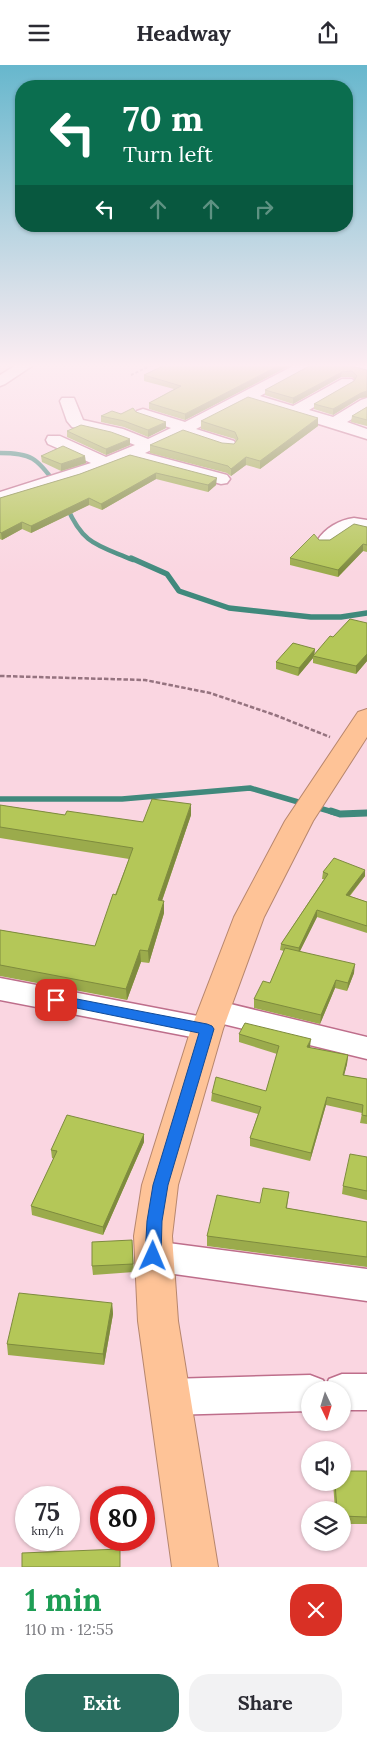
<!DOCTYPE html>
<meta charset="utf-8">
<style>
body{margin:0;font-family:Lora,serif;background:#f2f2f3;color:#2b2b33;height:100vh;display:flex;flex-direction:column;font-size:19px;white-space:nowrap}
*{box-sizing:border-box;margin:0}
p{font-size:16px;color:#7c7c81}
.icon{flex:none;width:28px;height:28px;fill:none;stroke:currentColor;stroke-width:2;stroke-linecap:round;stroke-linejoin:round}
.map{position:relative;height:1502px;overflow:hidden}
.drawer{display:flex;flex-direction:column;background:#fff;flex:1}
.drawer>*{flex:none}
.banner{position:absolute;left:15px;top:15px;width:338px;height:152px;border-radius:20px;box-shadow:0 1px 4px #0004;background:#0b6e4f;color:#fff;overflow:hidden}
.needle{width:32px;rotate:176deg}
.fabs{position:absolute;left:301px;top:1316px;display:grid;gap:10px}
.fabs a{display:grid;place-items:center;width:50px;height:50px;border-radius:50%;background:#fff;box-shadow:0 1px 4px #0004;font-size:25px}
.speed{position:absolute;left:15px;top:1421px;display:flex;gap:10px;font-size:25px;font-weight:700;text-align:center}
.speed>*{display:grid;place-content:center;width:65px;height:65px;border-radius:50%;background:#fff;box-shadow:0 1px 4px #0004;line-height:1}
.speed small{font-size:12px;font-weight:400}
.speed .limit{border:8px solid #d22;background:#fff;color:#111}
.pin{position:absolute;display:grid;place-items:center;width:42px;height:42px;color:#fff;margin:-21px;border-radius:10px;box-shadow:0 2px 8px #0006}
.me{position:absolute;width:55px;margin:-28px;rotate:1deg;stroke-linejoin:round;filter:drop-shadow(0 0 4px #0008)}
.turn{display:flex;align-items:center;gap:18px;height:105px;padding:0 25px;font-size:22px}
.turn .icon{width:65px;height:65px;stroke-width:2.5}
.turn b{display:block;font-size:35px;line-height:42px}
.lanes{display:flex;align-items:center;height:48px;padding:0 25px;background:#0003;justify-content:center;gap:25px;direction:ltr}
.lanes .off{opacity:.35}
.round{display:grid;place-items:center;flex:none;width:52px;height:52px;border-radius:20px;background:#f2f2f3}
.headline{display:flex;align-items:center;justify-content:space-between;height:85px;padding:0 25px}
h1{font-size:30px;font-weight:700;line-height:38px;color:#1e9e55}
.primary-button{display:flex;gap:10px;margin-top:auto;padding:10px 25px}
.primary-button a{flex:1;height:58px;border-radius:20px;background:#296d5f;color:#fff;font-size:20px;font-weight:700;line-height:58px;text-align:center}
.primary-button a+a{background:#f2f2f3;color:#2b2b33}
header{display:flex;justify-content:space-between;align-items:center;height:65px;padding:0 25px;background:#fff;font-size:22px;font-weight:700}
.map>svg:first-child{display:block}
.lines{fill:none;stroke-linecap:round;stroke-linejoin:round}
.stream-far2{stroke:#40897c;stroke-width:4.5}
.stream-far1{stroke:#40897c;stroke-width:5.5}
.stream{stroke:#40897c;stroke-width:7}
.minor-casing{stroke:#be6e8b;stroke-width:3}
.highway-casing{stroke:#b7866d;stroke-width:2}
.path-far1{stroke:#95737f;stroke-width:2;stroke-dasharray:3 2;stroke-linecap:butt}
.path{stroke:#95737f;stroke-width:2.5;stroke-dasharray:4.5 2;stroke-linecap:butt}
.minor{fill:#fff;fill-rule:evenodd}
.highway{fill:#fec397;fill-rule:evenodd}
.wall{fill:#9bab4c}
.shaded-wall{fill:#7e8b3e}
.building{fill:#b4c758;stroke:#7e8b3e}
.route{fill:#1a73e8;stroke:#114b97}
</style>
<header><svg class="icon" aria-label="menu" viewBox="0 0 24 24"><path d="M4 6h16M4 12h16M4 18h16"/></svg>Headway<svg class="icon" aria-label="share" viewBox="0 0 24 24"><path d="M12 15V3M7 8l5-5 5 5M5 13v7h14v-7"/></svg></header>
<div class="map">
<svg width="367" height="1502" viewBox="0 0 367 1502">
<rect width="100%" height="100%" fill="#fad6e1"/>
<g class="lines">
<g class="stream-far2">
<path d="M0,388c31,0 37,5 55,30"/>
<path d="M67,442c16,38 31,38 66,53"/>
</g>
<g class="stream-far1">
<path d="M131,493l36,16 12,17 50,17 82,9h30l26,-4"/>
<path d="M0,734h122l128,-11 86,25"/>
</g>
<path class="stream" d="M331,746l9,3 27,-1"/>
<defs>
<g id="minor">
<path d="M18,299h17l-30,20 -5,2v-11z"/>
<path d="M297,299h18l-2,3 -53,29 33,10 49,-27h10l3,3 -3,3 -43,25 24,7 28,-17 6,-2v12l-20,12 20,7v10l-119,-37 -52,27 38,12 2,4 -2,4h-12l-39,-14 -38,18 82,22 3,4 -3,4 -6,1 -91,-25 -50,20 -80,24v-11l91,-29 -43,-19 -2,-4 2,-4h12l46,21 29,-12 -23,-9 -40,-9 -5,-6 -7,-20 2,-3h12l9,22 40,9 25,10 23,-11 -34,-11 -2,-3 2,-3 6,-2 42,13z"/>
<path d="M338,299l29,1v9l-27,-7z"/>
<path d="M354,453l13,2v12l-14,-3c-12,7 -18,20 -34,16l-2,-4c8,-13 22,-21 37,-23z"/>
<path d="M0,913l203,39 -4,-6 5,-8 10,-3 153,37v22l-148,-36 3,6 -4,8 -11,3 -207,-40z"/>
<path d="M153,1176l214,28v32l-214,-30 -12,-4 -5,-11 5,-11z"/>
<path d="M342,1309h25v36h-25v-20h-32v21l-141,4 -13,-5 -6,-13 6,-13 13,-5 141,-4 13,5 3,6 3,-7z"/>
</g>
<path id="highway" d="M367,644v28l-54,84 -49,96 -41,112 -45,156 -6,51 6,85 40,246h-46l-34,-246 -4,-85 8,-51 49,-156 43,-112 51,-96 73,-109z"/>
</defs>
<use href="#minor" class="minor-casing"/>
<use href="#highway" class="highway-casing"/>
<path class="path-far1" d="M131,310l23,-11"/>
<path class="path" d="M0,611l145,4 65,13 65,22 55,22"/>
<use href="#minor" class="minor"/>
<use href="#highway" class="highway"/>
</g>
<g class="wall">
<path d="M160,299h133l-108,56 -36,-11v-6l25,-14 -30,-8v-6l16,-8z"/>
<path d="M313,299l54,6v27l-7,1 -27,17 -19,-6v-5l40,-23 1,-1 -3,-3h-11l-48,27 -28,-9v-5z"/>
<path d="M367,342v19l-16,-4 1,-6z"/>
<path d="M136,347l30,16 -18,9 -24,-10 -23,-5v-6z"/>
<path d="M201,356l117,5 -58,43 -14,-4 -15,11 -4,-3 -77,-20v-8l84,-1 2,-2 -1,-3 -34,-10z"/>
<path d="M67,366l63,14 -24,10 -39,-18z"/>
<path d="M130,390l86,30 -8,7 -52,-13 -54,31 -13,-5 -58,28 -9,-4 -20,11 -2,-1v-41l80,-24z"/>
<path d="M41,391l45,7 -25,8 -19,-9z"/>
<path d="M367,462v25l-4,-1 -25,26 -48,-12v-7l29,-18h11z"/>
<path d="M367,558v38l-11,13 -43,-11v-5l-15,18 -22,-7v-7l39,-13 -1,6 19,-18z"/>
<path d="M0,740l65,10 78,7 48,-7 -29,86 2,12 -15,50 -8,-1 -14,38 -127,-24v1v-47l95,16 34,-87 -129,-21z"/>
<path d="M323,807l42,4 -15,20 17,6v31l-50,-16 -17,34 54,22 -7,18 -12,-3 -15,36 -66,-16v-9l16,-16 14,-32 -4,-1 1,-6 43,-65h-2z"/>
<path d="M239,969l109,21 -1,9 -3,11 23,4v45l-7,-1 2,-10 -36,-8 -16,56 -60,-15v-8l8,-24 -47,-13 1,-8 54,-2 11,-37 -38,-12z"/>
<path d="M144,1069v8l-41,93 -71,-20 -1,-9 23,-47 -2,-1 -1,-8z"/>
<path d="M367,1092v43l-25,-6 1,-8z"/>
<path d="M289,1127l-2,16 80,14v45l-160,-21v-10l53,-33z"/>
<path d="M132,1175l2,32 -41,3 -1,-9z"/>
<path d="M112,1238l1,11 -9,51 -96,-10 -1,-11z"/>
<path d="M367,1406v53h-25v-14h-7l-2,-27h9z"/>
</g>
<g class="shaded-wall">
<path d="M282,299h11l-108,56v-6z"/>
<path d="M342,307l-1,5 -48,27v-6z"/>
<path d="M367,326v6l-7,1 -27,17v-6l28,-16z"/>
<path d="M318,353v8l-58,43v-8z"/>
<path d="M166,357v6l-18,9v-7z"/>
<path d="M130,374v6l-24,10v-6z"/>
<path d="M85,391l1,7 -25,8v-7z"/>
<path d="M246,392v8l-15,11v-7z"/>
<path d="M156,408v6l-54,31 -1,-6z"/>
<path d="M217,413l-1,7 -8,7v-7z"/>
<path d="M89,433v7l-58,28v-7z"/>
<path d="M22,457v7l-20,11 -1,-7z"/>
<path d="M363,479v7l-25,26v-7z"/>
<path d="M315,584l-1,7h-1v2l-15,18 1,-8z"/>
<path d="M367,589v7l-11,13v-8z"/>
<path d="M191,739v11l-33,97v-12z"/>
<path d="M365,805v6l-20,25 1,-6z"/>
<path d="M164,836v12l-15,50 -1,-12z"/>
<path d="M317,845v7l-19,38 1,-7z"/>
<path d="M140,885l1,12 -14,38 -1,-11z"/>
<path d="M355,899l-1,9 -7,18 1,-8z"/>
<path d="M336,915l-1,8 -15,36 1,-9z"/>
<path d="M311,974l-1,8 -3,8v-8z"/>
<path d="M348,990l-1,9 -5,19 1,-8z"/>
<path d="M327,1032l-1,8 -16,56 1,-8z"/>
<path d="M144,1069v8l-41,93v-8z"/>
<path d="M112,1238l1,11 -9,51 -1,-11z"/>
</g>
<g class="building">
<path d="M160,299h122l-97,50 -36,-11 32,-17 -37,-11 21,-10z"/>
<path d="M313,299h30l24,6v21l-6,2 -28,16 -19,-5 40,-23 3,-5 -5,-5 -10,1 -49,26 -28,-8z"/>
<path d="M248,332l70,21 -58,43 -14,-4 -15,12 -3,-3 -78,-21 33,-15 39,13 12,1 4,-5 -3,-7 -34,-11z"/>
<path d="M367,342v13l-15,-4z"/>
<path d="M133,343l3,4 30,10 -18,8 -24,-9 -23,-5 11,-5 9,3z"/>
<path d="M81,360l30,7 19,7 -24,10 -39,-18z"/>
<path d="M63,381l22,10 -24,8 -20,-8z"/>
<path d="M130,390l87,23 -9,7 -52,-12 -55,31 -12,-6 -58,28 -9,-4 -21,11 -1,-1v-34l80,-24z"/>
<path d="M354,459l13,3v18l-4,-1 -25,26 -48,-12 24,-24 5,6h11z"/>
<path d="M350,554l17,4v31l-11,12 -43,-10 17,-20 3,1z"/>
<path d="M293,578l22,6 -16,19 -23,-6z"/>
<path d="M152,734l39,5 -33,96 6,1 -16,50 -8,-1 -14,39 -126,-24v-35l95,16 18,-52 3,1 17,-47 -133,-21v-22l65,10 2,-4 76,11z"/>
<path d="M334,793l31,12 -19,25 21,7v24l-50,-16 -18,38 -18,-4 47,-70 -5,-2z"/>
<path d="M285,883l70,16 -7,19 -12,-3 -15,35 -67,-16 9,-18 7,2z"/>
<path d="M245,958l66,16 -4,8 41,8 -5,20 24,4v37l-5,-1 1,-10 -36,-8 -16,56 -61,-15 11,-31 -49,-14 4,-16 50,14 13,-45 -40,-12z"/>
<path d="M67,1050l77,19 -41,93 -72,-21 26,-55 -6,-1z"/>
<path d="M350,1089l17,3v34l-24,-5z"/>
<path d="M263,1123l26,4 -3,16 81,14v35l-160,-21 10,-41 43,8z"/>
<path d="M132,1175l1,24 -41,2v-24z"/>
<path d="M19,1228l93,10 -9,51 -96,-10z"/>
<path d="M342,1406h25v46l-25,-1v-6h-5l-2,-27h7z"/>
<path d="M120,1484v18h-98v-14z"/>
</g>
<linearGradient id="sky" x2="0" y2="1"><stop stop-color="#67b7cd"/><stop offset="0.59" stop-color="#fdedf2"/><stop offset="1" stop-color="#fdedf2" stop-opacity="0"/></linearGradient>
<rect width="367" height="509" fill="url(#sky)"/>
<path class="route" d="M56,930l151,29 5,2 2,3 -46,156 -6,36 -1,35 -2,5 -6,2 -5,-2 -3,-5 2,-35 6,-36 46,-152 -147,-30 -2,-3 2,-3z"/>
</svg>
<div class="fabs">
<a><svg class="needle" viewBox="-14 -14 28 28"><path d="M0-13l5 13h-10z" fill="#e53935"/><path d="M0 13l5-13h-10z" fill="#7c7c81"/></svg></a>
<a><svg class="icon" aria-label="sound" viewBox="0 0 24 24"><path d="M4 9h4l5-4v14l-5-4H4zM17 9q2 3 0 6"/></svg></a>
<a><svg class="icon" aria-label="layers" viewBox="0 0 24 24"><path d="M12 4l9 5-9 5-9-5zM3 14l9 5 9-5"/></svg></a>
</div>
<div class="speed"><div>75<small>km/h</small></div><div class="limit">80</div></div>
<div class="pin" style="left:56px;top:935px;background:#d93025"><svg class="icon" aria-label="arrive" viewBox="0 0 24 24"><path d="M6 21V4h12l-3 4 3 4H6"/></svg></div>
<svg class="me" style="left:153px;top:1191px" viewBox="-20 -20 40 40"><path d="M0-17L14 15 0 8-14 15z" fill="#1a73e8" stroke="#fff" stroke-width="4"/></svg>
<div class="banner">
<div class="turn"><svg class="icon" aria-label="left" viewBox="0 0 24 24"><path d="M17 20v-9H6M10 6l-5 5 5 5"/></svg><div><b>70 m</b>Turn left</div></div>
<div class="lanes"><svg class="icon" aria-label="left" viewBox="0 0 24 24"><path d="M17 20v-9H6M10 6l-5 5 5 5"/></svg><svg class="icon off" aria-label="ahead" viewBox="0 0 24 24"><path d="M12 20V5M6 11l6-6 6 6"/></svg><svg class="icon off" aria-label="ahead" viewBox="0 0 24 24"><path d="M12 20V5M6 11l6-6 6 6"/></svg><svg class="icon off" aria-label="right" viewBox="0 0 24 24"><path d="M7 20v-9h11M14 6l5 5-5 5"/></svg></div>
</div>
</div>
<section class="drawer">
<div class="headline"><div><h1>1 min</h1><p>110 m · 12:55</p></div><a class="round" style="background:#d93025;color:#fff"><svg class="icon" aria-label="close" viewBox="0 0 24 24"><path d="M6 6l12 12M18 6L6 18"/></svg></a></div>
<div class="primary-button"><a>Exit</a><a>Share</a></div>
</section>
